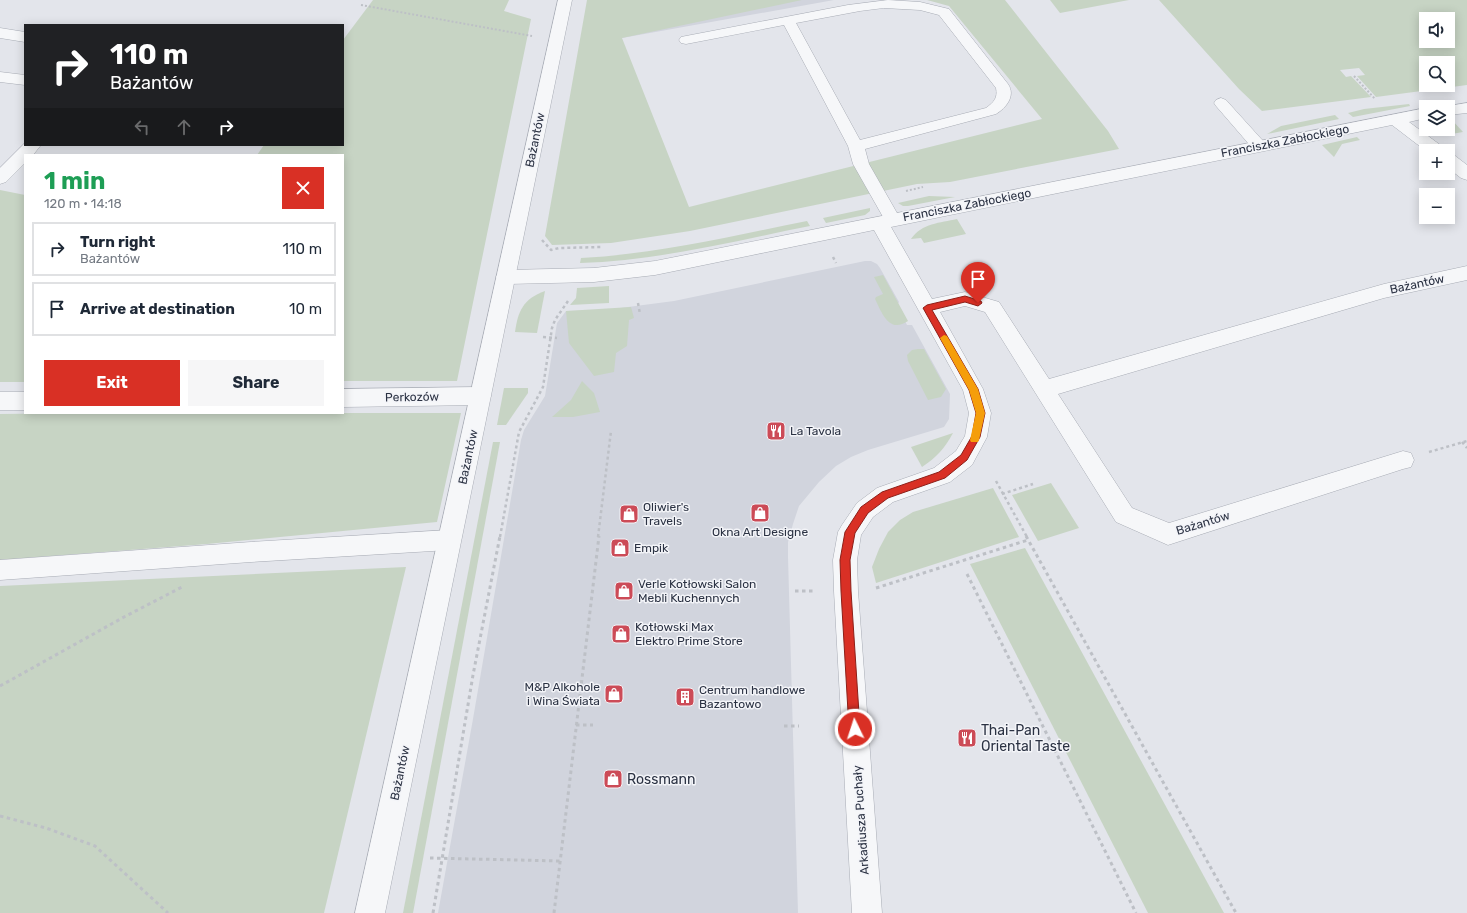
<!DOCTYPE html>
<meta charset="utf-8">
<style>
body{margin:0;font-family:Rubik,sans-serif;background:#f6f6f7;color:#1f2937;height:100vh;display:flex;flex-direction:column;font-size:15px;white-space:nowrap}
*{box-sizing:border-box;margin:0}
p{font-size:13px;color:#747a83}
.icon{flex:none;width:22px;height:22px;fill:none;stroke:currentColor;stroke-width:2;stroke-linecap:round;stroke-linejoin:round}
.map{position:relative;flex:1;overflow:hidden}
.sheet{position:absolute;left:24px;top:154px;width:320px;height:260px;display:flex;flex-direction:column;background:#fff;border-radius:0px;box-shadow:0 2px 10px #0003}
.sheet>*{flex:none}
.hud{position:absolute;left:24px;top:24px;width:320px;height:122px;border-radius:0px;box-shadow:0 2px 10px #0003;background:#202124;color:#fff;overflow:hidden}
.controls{position:absolute;left:1419px;top:12px;display:grid;gap:8px}
.controls a{display:grid;place-items:center;width:36px;height:36px;border-radius:0px;background:#fff;box-shadow:0 2px 10px #0003;font-size:20px}
.pin{position:absolute;display:grid;place-items:center;width:34px;height:34px;color:#fff;margin:-41px -17px;border-radius:50% 50% 50% 0;rotate:-45deg;box-shadow:0 0 4px #0007}
.pin .icon{rotate:45deg}
.me{position:absolute;width:44px;margin:-22px;rotate:356deg;stroke-linejoin:round;filter:drop-shadow(0 0 3px #0008)}
.turn{display:flex;align-items:center;gap:14px;height:84px;padding:0 20px;font-size:18px}
.turn .icon{width:52px;height:52px;stroke-width:2.5}
.turn b{display:block;font-size:28px;line-height:34px}
.lanes{display:flex;align-items:center;height:38px;padding:0 20px;background:#0003;justify-content:center;gap:20px;direction:ltr}
.lanes .off{opacity:.35}
.round{display:grid;place-items:center;flex:none;width:42px;height:42px;border-radius:0px;background:#f6f6f7}
.headline{display:flex;align-items:center;justify-content:space-between;height:68px;padding:0 20px}
h1{font-size:24px;font-weight:700;line-height:30px;color:#1e9e55}
.primary-button{display:flex;gap:8px;margin-top:auto;padding:8px 20px}
.primary-button a{flex:1;height:46px;border-radius:0px;background:#d93025;color:#fff;font-size:16px;font-weight:700;line-height:46px;text-align:center}
.primary-button a+a{background:#f6f6f7;color:#1f2937}
ul{padding:0;list-style:none}
li{display:flex;align-items:center;gap:12px;height:54px;margin:0 8px 6px;padding:0 12px;border:2px solid #e0e1e3;border-radius:0px}
li div{flex:1}
li b{display:block;font-size:15px}
li em{font-style:normal}
.map>svg:first-child{display:block}
.built{fill:#d1d4dd}
.green{fill:#c7d4c4;fill-rule:evenodd}
.lines{fill:none;stroke-linecap:round;stroke-linejoin:round}
.service-casing{stroke:#a8acb5;stroke-width:1}
.minor-casing{stroke:#a8acb5;stroke-width:1}
.tertiary-casing{stroke:#a8acb5;stroke-width:1}
.path-far2{stroke:#bdc0c6;stroke-width:2;stroke-dasharray:2 2;stroke-linecap:butt}
.path-far1{stroke:#bdc0c6;stroke-width:2.5;stroke-dasharray:3 3;stroke-linecap:butt}
.path{stroke:#bdc0c6;stroke-width:3;stroke-dasharray:3.5 3.5;stroke-linecap:butt}
.service{fill:#f6f7f9;fill-rule:evenodd}
.minor{fill:#f6f7f9;fill-rule:evenodd}
.tertiary{fill:#f6f7f9;fill-rule:evenodd}
.route{fill:#d93025;stroke:#8d1f18}
.slow{fill:#f59e0b}
.labels{text-anchor:middle;stroke-width:3;stroke-linejoin:round;paint-order:stroke}
.street-label{font-size:12px;fill:#2b3243;stroke:#f3f4f8}
.poi-label{font-size:12px;fill:#2b3243;stroke:#f3f4f8;text-anchor:start}
.near-poi-label{font-size:14px;fill:#2b3243;stroke:#f3f4f8;text-anchor:start}
</style>
<div class="map">
<svg width="1467" height="913" viewBox="0 0 1467 913">
<rect width="100%" height="100%" fill="#e3e5eb"/>
<g class="built">
<path d="M634,0h200l-212,38z"/>
<path d="M865,261h6l6,3 3,4 19,34 -2,3 10,20h5l38,69 -1,25 -5,8 -76,23 -17,7 -15,9 -17,16 -20,24 -6,18 -5,18v15l10,356h-360l35,-194 48,-279 3,-10 21,-34 12,-73 9,-12 39,-1 69,-9z"/>
</g>
<g class="green">
<path d="M373,0h136l-5,11 27,8 -74,362h-114v-226h-86l7,-10h79v-105z"/>
<path d="M587,0h215l-180,38 67,169 353,-88 -93,-113 -22,-6h78l103,131 11,18 -169,33 -33,2 -227,47 -79,12 -59,2 -7,-9z"/>
<path d="M1050,0h79l-69,13z"/>
<path d="M1159,0h308v85l-91,12 -19,-21 8,-1 -6,-7 -19,2 6,7 5,-1 20,21 -109,14 -23,-22zM1426,19h22v22h-22zM1426,63h22v22h-22z"/>
<path d="M1409,104l1,2 -57,11 -5,-4 16,-4z"/>
<path d="M1335,115l4,4 -72,15 14,-8z"/>
<path d="M1451,119l12,13 -23,4 -5,-5 -7,1 -1,-3h21v-9z"/>
<path d="M1357,137l3,3 -18,4 -8,13 -12,-12z"/>
<path d="M0,190l25,5v187h-25z"/>
<path d="M929,196l26,1 -47,9h-5l-5,-3z"/>
<path d="M870,208v3l-5,4 -39,8 -3,-5z"/>
<path d="M957,219l9,15 -42,9 -3,-5 -10,1c11,-16 29,-16 46,-20z"/>
<path d="M807,221l3,5c-76,15 -152,35 -230,37l1,-5c77,-4 151,-22 226,-37z"/>
<path d="M883,275l25,46c-19,13 -26,-8 -33,-22l1,-2 7,-3 -9,-17z"/>
<path d="M609,286v17l-39,2 6,-7 1,-10z"/>
<path d="M545,291l-8,42 -22,-1c3,-21 8,-33 30,-41z"/>
<path d="M631,307l3,11 -5,2 -2,26 -11,7 -2,19 -20,4 -25,-33 -3,-32z"/>
<path d="M918,349h6l22,40 -5,8 -13,3 -20,-39 -1,-6 5,-5z"/>
<path d="M582,381l12,12 6,19 -27,5h-21l19,-17z"/>
<path d="M504,388h24v5l-22,32h-9z"/>
<path d="M95,413h366l-24,109 -230,22 -207,16v-146z"/>
<path d="M953,433c-9,16 -16,24 -31,34l-11,-20z"/>
<path d="M493,442h7l-87,471h-10z"/>
<path d="M1051,483l28,45 -41,13 -26,-46z"/>
<path d="M993,488l26,49 -143,46 -4,-16 7,-18 9,-17 12,-12 13,-8z"/>
<path d="M1025,548l199,365h-76l-178,-349z"/>
<path d="M406,567l-82,346h-324v-327z"/>
</g>
<g class="lines">
<defs>
<g id="service">
<path d="M888,0l32,2 29,7 59,75c8,12 -2,24 -12,30l-131,35 4,15 32,56 -2,4 -6,2 -6,-2 -34,-60 -5,-18 -64,-121 -98,19 -5,-1 -2,-3 2,-3 5,-1 162,-31zM884,8l36,2 19,5 57,73c2,10 -2,14 -10,20l-126,32 -64,-117 64,-12z"/>
<path d="M1221,98l5,2 38,42 3,4 -3,4 -5,1 -5,-1 -38,-44 -2,-3 2,-3z"/>
<path d="M449,530l8,3 3,7 -3,7 -8,3 -198,12 -251,18v-20l251,-18z"/>
</g>
<g id="minor">
<path d="M0,28l25,4v10l-25,-4z"/>
<path d="M0,72l25,3v10l-25,-3z"/>
<path d="M1467,103v10l-19,2v-8h-6z"/>
<path d="M1426,108v10l-17,4 34,25 3,4h-20l-34,-26 -501,102 41,72 33,-7 34,10 50,77 335,-95 83,-18v14l-83,18 -326,96 74,114 37,15 234,-72 8,2 3,7 -3,7 -8,2 -235,76 -52,-23 -131,-210 -20,-6 -25,6 43,77 8,24 -4,24 -15,28 -22,17 -57,20 -20,15 -12,18 -4,25 1,31 24,322h-30l-18,-322 -1,-31 5,-28 4,-7 15,-22 20,-15 57,-20 22,-17 9,-15 4,-23 -6,-23 -89,-160 -219,45 -61,7 -88,2 -7,-2 -3,-5 3,-5 7,-2 88,-2 61,-7z"/>
<path d="M25,143v2h16l-8,10h-8v8l-19,19 -6,2v-16z"/>
<path d="M1448,153l6,2 13,10v15l-6,-2 -13,-10z"/>
<path d="M480,387l7,3 4,6 -4,6 -7,3 -137,2v-18z"/>
<rect x="0" y="392" width="25" height="18"/>
</g>
<path id="tertiary" d="M558,0h14l-187,913h-30z"/>
</defs>
<use href="#service" class="service-casing"/>
<use href="#minor" class="minor-casing"/>
<use href="#tertiary" class="tertiary-casing"/>
<g class="path-far2">
<path d="M361,5l171,31"/>
<path d="M1354,76l21,23"/>
<path d="M906,191l17,-4"/>
</g>
<g class="path-far1">
<path d="M542,240l9,10 8,-2 43,-1"/>
<path d="M833,257l3,6"/>
<path d="M638,303l2,11"/>
<path d="M543,337l14,1"/>
<path d="M1462,442l5,6"/>
<path d="M1429,452l38,-11"/>
<path d="M996,481l31,56"/>
<path d="M1002,494l31,-10"/>
<path d="M500,537l19,-105 24,-45 9,-59 3,-8 13,-19"/>
<path d="M598,537l13,-106"/>
</g>
<g class="path">
<path d="M1026,536l210,377"/>
<path d="M967,574l169,339"/>
<path d="M876,588l152,-48"/>
<path d="M795,591h21"/>
<path d="M0,686l124,-69 60,-31"/>
<path d="M576,725h17"/>
<path d="M784,726h15"/>
<path d="M0,816l46,12 49,18 73,67"/>
<path d="M430,858l130,3"/>
<path d="M433,913l40,-238 27,-139"/>
<path d="M554,913l45,-377"/>
</g>
<use href="#service" class="service"/>
<use href="#minor" class="minor"/>
<use href="#tertiary" class="tertiary"/>
</g>
<path class="route" d="M965,296l16,5 1,2 -4,3 -13,-4 -33,8 46,79 7,24 -5,24 -13,23 -22,18 -57,20 -20,15 -13,20 -5,27 1,31 9,138 -1,4 -4,1 -4,-1 -2,-4 -8,-138 -1,-31 5,-28 16,-25 21,-15 57,-20 22,-17 11,-19 4,-23 -7,-23 -46,-82 4,-3z"/>
<path class="slow" d="M944,335l3,1 31,53 7,24 -6,27 -1,2h-7l-1,-2 6,-27 -7,-23 -29,-52z"/>
<defs>
<symbol id="restaurant-square" viewBox="-11 -11 22 22"><rect x="-9" y="-9" width="18" height="18" rx="4" fill="#cc4b57" stroke="#f3f4f8"/><path d="M-5-6h1v4h1v-4h1v4h1v-4h1v5L-1.5 .5V6h-2V.5L-5-1ZM5-6V6H3V1.5H1.5Q1.5-4 5-6Z" fill="#fff"/></symbol>
<symbol id="shop-square" viewBox="-11 -11 22 22"><rect x="-9" y="-9" width="18" height="18" rx="4" fill="#cc4b57" stroke="#f3f4f8"/><path d="M-5-2.5h2.3a2.7 3.5 0 0 1 5.4 0H5L5.5 6h-11ZM-1.5-2.5h3a1.5 2.3 0 0 0-3 0Z" fill="#fff"/></symbol>
<symbol id="building-square" viewBox="-11 -11 22 22"><rect x="-9" y="-9" width="18" height="18" rx="4" fill="#cc4b57" stroke="#f3f4f8"/><path d="M-4-6H4V6H1V3H-1V6H-4ZM-2.5-4.3h1.7v1.8h-1.7ZM.8-4.3h1.7v1.8H.8ZM-2.5-1h1.7V.8h-1.7ZM.8-1h1.7V.8H.8Z" fill="#fff"/></symbol>
</defs>
<g fill-rule="evenodd">
<use href="#restaurant-square" x="765" y="420" width="22" height="22"/>
<use href="#shop-square" x="749" y="502" width="22" height="22"/>
<use href="#shop-square" x="618" y="503" width="22" height="22"/>
<use href="#shop-square" x="609" y="537" width="22" height="22"/>
<use href="#shop-square" x="613" y="580" width="22" height="22"/>
<use href="#shop-square" x="610" y="623" width="22" height="22"/>
<use href="#shop-square" x="603" y="683" width="22" height="22"/>
<use href="#building-square" x="674" y="686" width="22" height="22"/>
<use href="#restaurant-square" x="956" y="727" width="22" height="22"/>
<use href="#shop-square" x="602" y="768" width="22" height="22"/>
</g>
<g class="labels">
<g class="street-label">
<text transform="translate(535 140) rotate(-78)" y="4">Bażantów</text>
<text transform="translate(1285 141) rotate(-11)" y="4">Franciszka Zabłockiego</text>
<text transform="translate(967 205) rotate(-11)" y="4">Franciszka Zabłockiego</text>
<text transform="translate(1417 284) rotate(-12)" y="4">Bażantów</text>
<text transform="translate(412 397) rotate(-1)" y="4">Perkozów</text>
<text transform="translate(468 457) rotate(-78)" y="4">Bażantów</text>
<text transform="translate(1203 523) rotate(-17)" y="4">Bażantów</text>
<text transform="translate(400 773) rotate(-78)" y="4">Bażantów</text>
<text transform="translate(861 820) rotate(-94)" y="4">Arkadiusza Puchały</text>
</g>
<g class="poi-label">
<text x="790" y="435">La Tavola</text>
<text x="643" y="511">Oliwier's<tspan x="643" dy="14">Travels</tspan></text>
<text x="760" y="536" text-anchor="middle">Okna Art Designe</text>
<text x="634" y="552">Empik</text>
<text x="638" y="588">Verle Kotłowski Salon<tspan x="638" dy="14">Mebli Kuchennych</tspan></text>
<text x="635" y="631">Kotłowski Max<tspan x="635" dy="14">Elektro Prime Store</tspan></text>
<text x="600" y="691" text-anchor="end">M&amp;P Alkohole<tspan x="600" dy="14">i Wina Świata</tspan></text>
<text x="699" y="694">Centrum handlowe<tspan x="699" dy="14">Bazantowo</tspan></text>
</g>
<g class="near-poi-label">
<text x="981" y="735">Thai-Pan<tspan x="981" dy="16">Oriental Taste</tspan></text>
<text x="627" y="784">Rossmann</text>
</g>
</g>
</svg>
<div class="controls">
<a><svg class="icon" aria-label="sound" viewBox="0 0 24 24"><path d="M4 9h4l5-4v14l-5-4H4zM17 9q2 3 0 6"/></svg></a>
<a><svg class="icon" aria-label="search" viewBox="0 0 24 24"><circle cx="10" cy="10" r="6"/><path d="M15 15l6 6"/></svg></a>
<a><svg class="icon" aria-label="layers" viewBox="0 0 24 24"><path d="M12 4l9 5-9 5-9-5zM3 14l9 5 9-5"/></svg></a>
<a>+</a>
<a>−</a>
</div>
<div class="pin" style="left:978px;top:303px;background:#d93025"><svg class="icon" aria-label="arrive" viewBox="0 0 24 24"><path d="M6 21V4h12l-3 4 3 4H6"/></svg></div>
<svg class="me" style="left:855px;top:729px" viewBox="-20 -20 40 40"><circle r="17" fill="#d93025" stroke="#fff" stroke-width="3"/><path d="M0-11L8 9 0 5-8 9z" fill="#fff"/></svg>
<div class="hud">
<div class="turn"><svg class="icon" aria-label="right" viewBox="0 0 24 24"><path d="M7 20v-9h11M14 6l5 5-5 5"/></svg><div><b>110 m</b>Bażantów</div></div>
<div class="lanes"><svg class="icon off" aria-label="left" viewBox="0 0 24 24"><path d="M17 20v-9H6M10 6l-5 5 5 5"/></svg><svg class="icon off" aria-label="ahead" viewBox="0 0 24 24"><path d="M12 20V5M6 11l6-6 6 6"/></svg><svg class="icon" aria-label="right" viewBox="0 0 24 24"><path d="M7 20v-9h11M14 6l5 5-5 5"/></svg></div>
</div>
<section class="sheet">
<div class="headline"><div><h1>1 min</h1><p>120 m · 14:18</p></div><a class="round" style="background:#d93025;color:#fff"><svg class="icon" aria-label="close" viewBox="0 0 24 24"><path d="M6 6l12 12M18 6L6 18"/></svg></a></div>
<ul>
<li><svg class="icon" aria-label="right" viewBox="0 0 24 24"><path d="M7 20v-9h11M14 6l5 5-5 5"/></svg><div><b>Turn right</b><p>Bażantów</p></div><em>110 m</em></li>
<li><svg class="icon" aria-label="arrive" viewBox="0 0 24 24"><path d="M6 21V4h12l-3 4 3 4H6"/></svg><div><b>Arrive at destination</b></div><em>10 m</em></li>
</ul>
<div class="primary-button"><a>Exit</a><a>Share</a></div>
</section>
</div>
